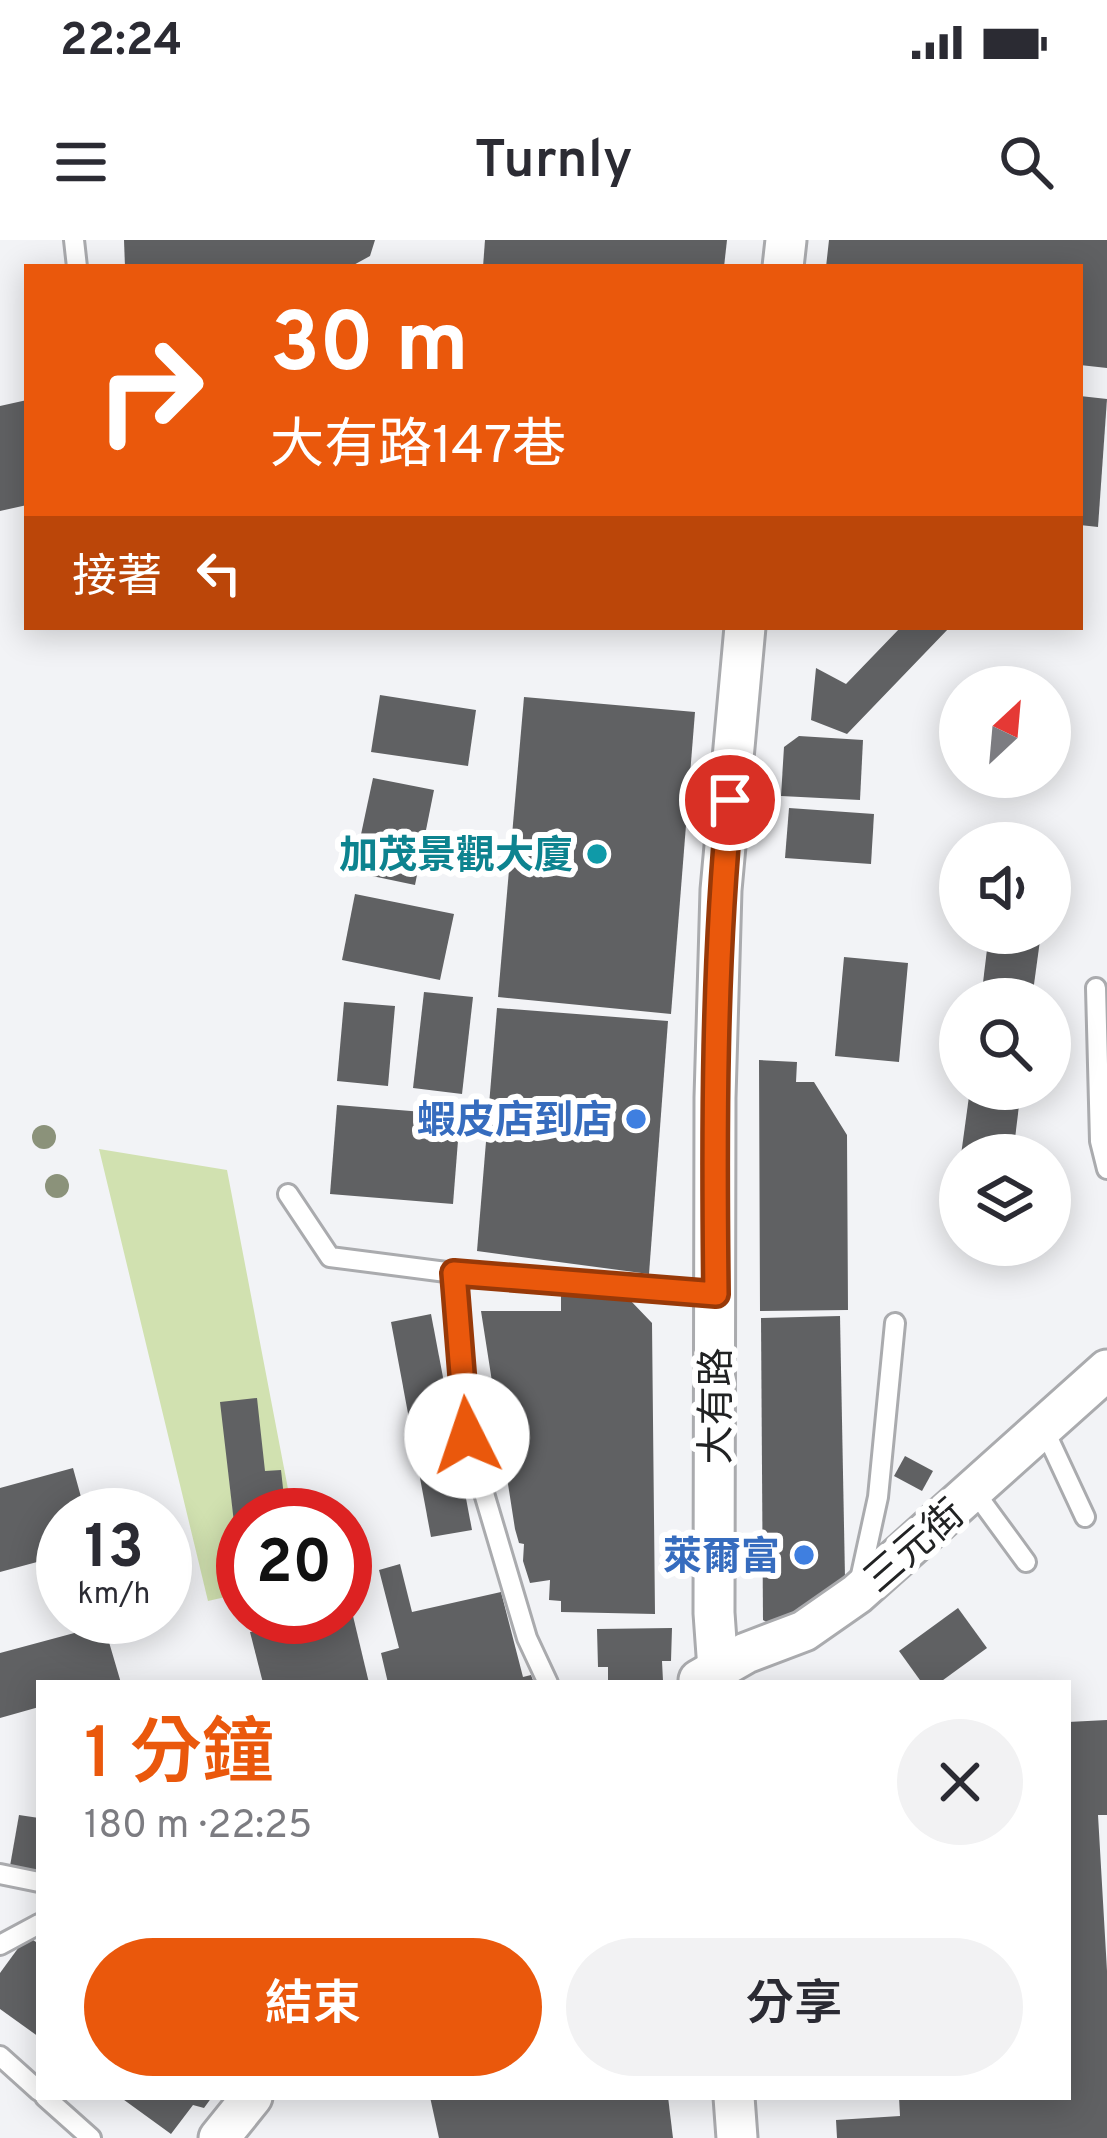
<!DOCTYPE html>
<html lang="zh-TW">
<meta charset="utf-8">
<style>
body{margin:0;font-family:Overpass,"Noto Sans TC",sans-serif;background:#f2f2f3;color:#2b2b33;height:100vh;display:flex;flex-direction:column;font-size:45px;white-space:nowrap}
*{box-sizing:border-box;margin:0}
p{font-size:39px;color:#7c7c81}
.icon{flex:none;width:66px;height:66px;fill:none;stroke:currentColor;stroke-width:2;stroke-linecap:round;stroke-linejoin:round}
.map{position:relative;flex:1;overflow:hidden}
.sheet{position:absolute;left:36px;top:1440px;width:1035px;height:420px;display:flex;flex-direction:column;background:#fff;border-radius:0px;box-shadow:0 6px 30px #0003}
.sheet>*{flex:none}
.guide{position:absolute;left:24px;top:24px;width:1059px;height:366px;border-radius:0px;box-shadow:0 6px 30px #0003;background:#ea580c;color:#fff;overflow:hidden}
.needle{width:78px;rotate:26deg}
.buttons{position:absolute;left:939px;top:426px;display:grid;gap:24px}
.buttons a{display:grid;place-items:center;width:132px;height:132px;border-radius:50%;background:#fff;box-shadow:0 6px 30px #0003;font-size:60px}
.speed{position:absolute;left:36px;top:1248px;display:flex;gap:24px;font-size:60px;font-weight:700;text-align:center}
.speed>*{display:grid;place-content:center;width:156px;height:156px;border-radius:50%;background:#fff;box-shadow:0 6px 30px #0003;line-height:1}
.speed small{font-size:30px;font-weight:400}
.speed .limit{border:18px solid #d22;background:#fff;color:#111}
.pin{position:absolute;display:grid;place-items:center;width:102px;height:102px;color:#fff;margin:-51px;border:6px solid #fff;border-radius:50%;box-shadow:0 3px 12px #0007}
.me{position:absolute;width:132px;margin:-66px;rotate:356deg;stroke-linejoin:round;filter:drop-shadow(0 0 9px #0008)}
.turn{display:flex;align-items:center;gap:42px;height:252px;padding:0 48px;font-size:54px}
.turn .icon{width:156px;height:156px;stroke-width:2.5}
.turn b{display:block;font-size:84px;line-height:102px}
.then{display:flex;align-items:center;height:114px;padding:0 48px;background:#0003;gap:24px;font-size:45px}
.round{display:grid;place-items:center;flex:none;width:126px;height:126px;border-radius:63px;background:#f2f2f3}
.summary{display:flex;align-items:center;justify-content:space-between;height:204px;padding:0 48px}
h1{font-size:72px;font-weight:600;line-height:90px;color:#ea580c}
.button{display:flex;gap:24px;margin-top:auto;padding:24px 48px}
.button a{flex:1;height:138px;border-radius:72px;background:#ea580c;color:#fff;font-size:48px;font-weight:600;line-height:138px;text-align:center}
.button a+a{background:#f2f2f3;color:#2b2b33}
.status{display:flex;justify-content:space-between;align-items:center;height:84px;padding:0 60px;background:#fff;direction:ltr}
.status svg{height:33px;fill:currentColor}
header{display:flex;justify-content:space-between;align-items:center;height:156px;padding:0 48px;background:#fff;font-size:54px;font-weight:600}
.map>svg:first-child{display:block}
.green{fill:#d1e1b0}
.building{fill:#606163}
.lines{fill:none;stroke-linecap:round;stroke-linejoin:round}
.service-casing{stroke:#aaabae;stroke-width:24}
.minor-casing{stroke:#aaabae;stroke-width:45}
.service{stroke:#fff;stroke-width:18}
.minor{stroke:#fff;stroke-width:39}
.tree{fill:#8b927a}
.route-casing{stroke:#983908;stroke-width:30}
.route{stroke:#ea580c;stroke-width:21}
.culture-dot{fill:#0f9aa8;stroke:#fff;stroke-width:4.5}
.shop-dot{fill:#3f7fe0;stroke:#fff;stroke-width:4.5}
.labels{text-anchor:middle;stroke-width:12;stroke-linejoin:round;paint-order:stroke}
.culture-label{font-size:39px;font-weight:bold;fill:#0d838f;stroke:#fff;text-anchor:end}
.shop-label{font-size:39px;font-weight:bold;fill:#366cbe;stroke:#fff;text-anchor:end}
.street-label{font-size:39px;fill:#212223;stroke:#fff}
</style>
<div class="status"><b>22:24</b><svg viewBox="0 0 49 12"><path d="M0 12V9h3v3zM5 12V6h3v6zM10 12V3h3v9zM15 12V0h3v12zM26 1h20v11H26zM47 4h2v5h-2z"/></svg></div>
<header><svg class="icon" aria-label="menu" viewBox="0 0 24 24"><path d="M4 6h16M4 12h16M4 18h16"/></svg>Turnly<svg class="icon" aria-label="search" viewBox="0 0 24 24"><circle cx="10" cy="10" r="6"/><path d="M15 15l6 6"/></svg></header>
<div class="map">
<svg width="1107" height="1898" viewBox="0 0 1107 1898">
<rect width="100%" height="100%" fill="#f2f3f6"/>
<path class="green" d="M99,909l128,21 66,345h-7l-65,-113 15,137h7v54l-35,8z"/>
<g class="building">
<path d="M124,0h251l-5,16 -20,11h-225z"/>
<path d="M485,0h242l-3,27h-241z"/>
<path d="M829,0h278v128l-27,-3v-98h-254z"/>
<path d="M1080,156l27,3 -9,128 -18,-2z"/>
<path d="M27,160v105l-27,6v-105z"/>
<path d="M901,387h49l-103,107 -36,-14 5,-52 30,16z"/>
<path d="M380,455l96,15 -8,56 -97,-14z"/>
<path d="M524,457l171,15 -24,302 -173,-17z"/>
<path d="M799,496l64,4 -3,60 -79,-4 3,-49z"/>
<path d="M373,538l61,12 -19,95 -62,-13z"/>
<path d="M789,568l85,6 -3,50 -86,-6z"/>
<path d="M355,654l99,20 -14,66 -98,-20z"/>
<path d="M989,693h52l-9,66h-51z"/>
<path d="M844,717l64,6 -9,99 -64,-6z"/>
<path d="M424,752l49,5 -11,97 -49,-6z"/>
<path d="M344,762l51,4 -7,80 -51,-5z"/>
<path d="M497,768l171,13 -19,253 -172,-23z"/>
<path d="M759,820l38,2 -1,20h18l33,53 1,175 -88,1z"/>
<path d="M970,849h51l-8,66h-52z"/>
<path d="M337,865l123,10 -7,89 -123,-10z"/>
<path d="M561,1051l68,8 23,24 3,291 -94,-2v-11l-12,-1 1,-20 -20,3 -7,-22 1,-17 -5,-1 -4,-14 -34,-218h80z"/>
<path d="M431,1074l41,216 -41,7 -40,-215z"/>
<path d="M840,1076l5,262 -37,29 -38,17 -7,-4 -2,-302z"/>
<path d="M257,1158l8,73 16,-1 5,45h-43v24l-7,1 -16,-138z"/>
<path d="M905,1216l28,15 -11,20 -28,-15z"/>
<path d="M73,1228l13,47h-23v40l-63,17v-84z"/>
<path d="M400,1324l12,48 89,-20 22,85 8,-2 3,8h-146l-7,-30 18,-5 -20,-78z"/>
<path d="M958,1368l29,40 -48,35h-17l-23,-32z"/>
<path d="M353,1376l16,67h-106l-13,-51z"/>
<path d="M104,1385l17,58h-82v24l-39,11v-65z"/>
<path d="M672,1388l-1,33h-9l1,20 -55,2v-16h-10l-1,-38z"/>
<path d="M1107,1480v95h-9l9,156v167h-270l-1,-18 64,-4 -1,-19h169v-375z"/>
<path d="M19,1575l20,3v53l-29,-5z"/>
<path d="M27,1696l12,8v93l-39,-28v-36z"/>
<path d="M120,1857h92l-8,11 -11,-3 -22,29z"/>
<path d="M430,1857h238l5,41h-234z"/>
</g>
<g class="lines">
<defs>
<g id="service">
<path d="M74,0l3,27"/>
<path d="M1096,748l4,153 7,28"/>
<path d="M288,954l42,63 124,16 261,21"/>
<path d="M454,1033l13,163 60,202 21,45"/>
<path d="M1044,1189l41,88"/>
<path d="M974,1251l52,71"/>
<path d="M859,1344l19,-87 17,-174"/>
<path d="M0,1634l39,8"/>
<path d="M0,1705l39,-21"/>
<path d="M0,1816l39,35"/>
<path d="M45,1857l46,41"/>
</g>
<g id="minor">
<path d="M783,27l3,-27"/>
<path d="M699,1440l47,-27 58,-22 53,-37 250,-224"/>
<path d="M719,1443l-5,-70 1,-515 6,-208 24,-263"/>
<path d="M734,1857l3,41"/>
<path d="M219,1898l33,-41"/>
</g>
</defs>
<use href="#service" class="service-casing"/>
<use href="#minor" class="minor-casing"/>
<use href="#service" class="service"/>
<use href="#minor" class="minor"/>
</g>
<g class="tree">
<circle cx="44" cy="897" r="12"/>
<circle cx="57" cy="946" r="12"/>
</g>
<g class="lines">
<defs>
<path id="route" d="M467,1196l-13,-163 262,21c-2,-165 -2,-330 14,-494"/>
</defs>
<use href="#route" class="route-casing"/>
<use href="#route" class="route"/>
</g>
<circle class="culture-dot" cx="597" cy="614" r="12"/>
<g class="shop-dot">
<circle cx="636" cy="879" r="12"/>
<circle cx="804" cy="1315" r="12"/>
</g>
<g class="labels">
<g class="culture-label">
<text x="573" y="628">加茂景觀大廈</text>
</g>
<g class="shop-label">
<text x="612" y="893">蝦皮店到店</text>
<text x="780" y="1329">萊爾富</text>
</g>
<g class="street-label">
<text transform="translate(715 1166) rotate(-90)" y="14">大有路</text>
<text transform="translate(913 1305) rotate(-41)" y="14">三元街</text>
</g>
</g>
</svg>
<div class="buttons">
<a><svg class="needle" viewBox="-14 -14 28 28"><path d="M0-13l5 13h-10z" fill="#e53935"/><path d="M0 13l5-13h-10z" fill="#7c7c81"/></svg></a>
<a><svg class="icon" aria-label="sound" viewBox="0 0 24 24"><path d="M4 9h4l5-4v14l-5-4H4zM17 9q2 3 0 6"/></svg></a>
<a><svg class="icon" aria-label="search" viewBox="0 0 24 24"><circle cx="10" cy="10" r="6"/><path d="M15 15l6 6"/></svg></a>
<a><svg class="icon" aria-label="layers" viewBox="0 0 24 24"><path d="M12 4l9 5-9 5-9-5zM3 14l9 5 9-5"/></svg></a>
</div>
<div class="speed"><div>13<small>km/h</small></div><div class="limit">20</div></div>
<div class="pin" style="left:730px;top:560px;background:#d93025"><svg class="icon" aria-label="arrive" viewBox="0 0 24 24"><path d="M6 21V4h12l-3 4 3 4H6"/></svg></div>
<svg class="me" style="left:467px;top:1196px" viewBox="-20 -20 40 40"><circle r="19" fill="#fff"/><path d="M0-13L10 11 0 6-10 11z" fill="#ea580c"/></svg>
<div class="guide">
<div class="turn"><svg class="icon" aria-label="right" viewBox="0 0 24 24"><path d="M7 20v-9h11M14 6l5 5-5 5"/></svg><div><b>30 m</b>大有路147巷</div></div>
<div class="then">接著<svg class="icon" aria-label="left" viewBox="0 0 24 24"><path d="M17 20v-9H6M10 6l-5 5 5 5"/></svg></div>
</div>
<section class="sheet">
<div class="summary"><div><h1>1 分鐘</h1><p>180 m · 22:25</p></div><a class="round"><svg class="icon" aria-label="close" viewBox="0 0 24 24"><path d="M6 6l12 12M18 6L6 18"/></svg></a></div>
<div class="button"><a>結束</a><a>分享</a></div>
</section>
</div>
